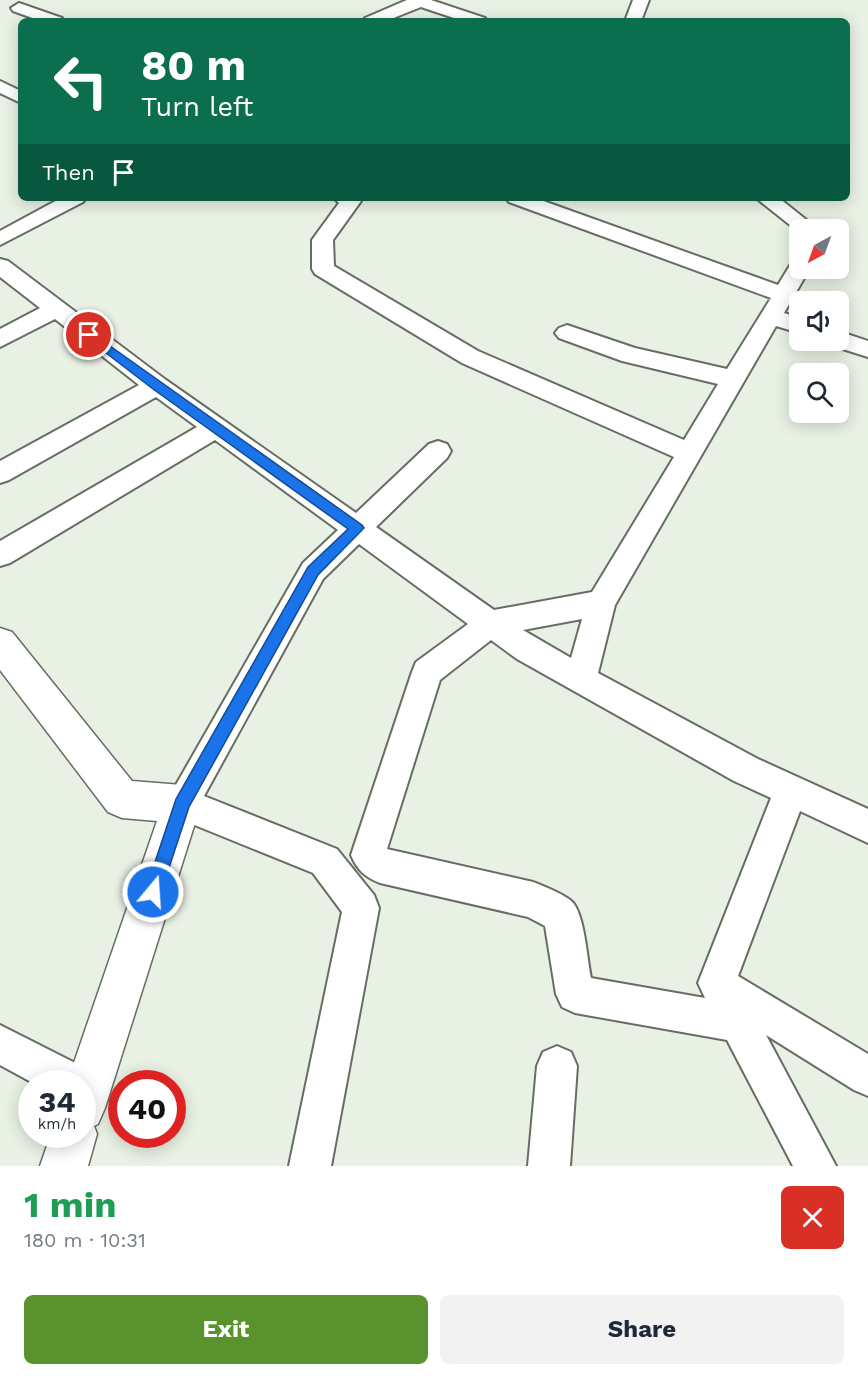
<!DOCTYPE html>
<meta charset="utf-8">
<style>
body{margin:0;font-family:"Work Sans",sans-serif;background:#f2f2f3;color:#1f2937;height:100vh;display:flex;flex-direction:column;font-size:22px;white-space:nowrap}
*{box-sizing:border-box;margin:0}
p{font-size:20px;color:#747a83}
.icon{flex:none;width:33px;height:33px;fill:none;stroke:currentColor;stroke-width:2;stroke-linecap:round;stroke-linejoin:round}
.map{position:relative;height:1166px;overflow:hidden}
.sheet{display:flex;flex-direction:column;background:#fff;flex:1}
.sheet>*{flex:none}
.top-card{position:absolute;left:18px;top:18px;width:832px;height:183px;border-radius:9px;box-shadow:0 3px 15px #0003;background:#0b6e4f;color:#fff;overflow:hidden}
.needle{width:39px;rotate:221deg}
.tools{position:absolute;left:789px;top:219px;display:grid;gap:12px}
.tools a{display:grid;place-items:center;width:60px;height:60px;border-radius:9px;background:#fff;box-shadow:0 3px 15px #0003;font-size:30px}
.speed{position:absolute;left:18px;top:1070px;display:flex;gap:12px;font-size:30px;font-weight:700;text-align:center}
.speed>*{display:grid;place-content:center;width:78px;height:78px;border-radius:50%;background:#fff;box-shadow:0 3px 15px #0003;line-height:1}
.speed small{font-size:15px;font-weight:400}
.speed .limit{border:9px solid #d22;background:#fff;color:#111}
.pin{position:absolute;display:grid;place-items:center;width:51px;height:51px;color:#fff;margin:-26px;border:3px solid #fff;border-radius:50%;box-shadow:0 2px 6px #0007}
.me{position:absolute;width:66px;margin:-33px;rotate:18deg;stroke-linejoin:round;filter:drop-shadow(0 0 4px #0008)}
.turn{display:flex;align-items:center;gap:21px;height:126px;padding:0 24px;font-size:27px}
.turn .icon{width:78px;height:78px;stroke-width:2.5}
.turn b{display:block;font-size:42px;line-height:51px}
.then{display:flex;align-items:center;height:57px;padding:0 24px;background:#0003;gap:12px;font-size:22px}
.round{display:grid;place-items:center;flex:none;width:63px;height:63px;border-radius:9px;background:#f2f2f3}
.overview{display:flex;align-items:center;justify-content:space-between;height:102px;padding:0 24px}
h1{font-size:36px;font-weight:700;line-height:45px;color:#1e9e55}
.cta{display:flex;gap:12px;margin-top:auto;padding:12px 24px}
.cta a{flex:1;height:69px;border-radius:9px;background:#5a922e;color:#fff;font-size:24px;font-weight:700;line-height:69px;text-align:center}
.cta a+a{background:#f2f2f3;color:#1f2937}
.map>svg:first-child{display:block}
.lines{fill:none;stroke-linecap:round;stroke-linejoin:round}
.minor-casing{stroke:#666d62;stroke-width:4}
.tertiary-casing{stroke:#666d62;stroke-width:3}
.minor{fill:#fff;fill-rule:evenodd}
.tertiary{fill:#fff;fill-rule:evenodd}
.route{fill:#1a73e8;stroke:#114b97;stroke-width:1.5}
</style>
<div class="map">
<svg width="868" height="1166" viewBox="0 0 868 1166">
<rect width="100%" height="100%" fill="#e9f1e4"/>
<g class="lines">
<defs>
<g id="minor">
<path d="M407,0h24l54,18 2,3h-24l-42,-14 -35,14h-23l2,-3z"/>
<path d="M633,0h16l-8,21h-16z"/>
<path d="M19,3l43,15 2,3h-23l-28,-10 -2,-3z"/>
<path d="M0,81l21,10v12l-21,-10z"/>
<path d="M61,198h25l-3,4 -83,43v-14z"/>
<path d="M334,198h25l2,3 -28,39 1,26 144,85 206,89 34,-56 -96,-23 -63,-23 -4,-5 4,-5 8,-3 68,23 92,21 44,-71 -262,-96 -3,-4h29l243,87 14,-23 8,-2v8h10l-26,45 16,5v15l-24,-7 -161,279 -17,68 160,86 110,50v34l-68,-32 -62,165 130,78v42l-14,-6 -88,-55 70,131h-43l-66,-126 -152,-27 -13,-6 -6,-13 -11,-68 -17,-9 -148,-34c-15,-6 -23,-13 -29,-28l61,-183 4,-10 52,-38 -109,-80 -36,35 -119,217 133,53 37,46 5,13 -48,258h-42l53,-254 -29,-39 -143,-58 -5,-11 138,-241 35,-33 -123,-90 -205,123 -10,3v-25l197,-114 -41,-30 -147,83 -9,3v-22l139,-76 -84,-66 -55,28v-18l40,-21 -40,-31v-18l8,2 158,119 190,133 73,-69 9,-3 9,3 4,7 -4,7 -71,69 118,83 98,-18 82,-135 -212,-94 -147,-89 -3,-5v-29l27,-37zM582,619l-11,39 -48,-28zM491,640l26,19 217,122 37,17 -73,185 7,15 -114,-20c-4,-19 -6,-58 -17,-74 -5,-8 -31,-18 -41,-22l-146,-33 53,-169z"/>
<path d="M756,198h23l40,32h-19v3z"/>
<path d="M838,331l30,10v16l-38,-12 -3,-5h11z"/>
<path d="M0,1025l87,44 6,14 -6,14 -5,2v-16h-49l-33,-18z"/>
<path d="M557,1046l14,6 6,14 -7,100h-42l9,-100 6,-14z"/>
</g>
<path id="tertiary" d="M0,628l12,4 120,149 50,4 14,6 5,13 -96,304 -7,16 -4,2 3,8 -9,32h-48l11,-32h31v-51h-15l90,-262 -35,-3 -14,-6 -108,-142z"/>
</defs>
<use href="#minor" class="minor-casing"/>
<use href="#tertiary" class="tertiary-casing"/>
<use href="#minor" class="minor"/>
<use href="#tertiary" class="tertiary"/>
</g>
<path class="route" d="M89,331l273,194 2,3 -46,47 -129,232 -28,85 -2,6 -6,3 -6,-3 -2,-6 31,-93 132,-232 40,-38 -195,-140 -68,-52v-5z"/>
</svg>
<div class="tools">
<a><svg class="needle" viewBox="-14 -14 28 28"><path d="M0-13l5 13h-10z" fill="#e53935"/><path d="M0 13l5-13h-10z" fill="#747a83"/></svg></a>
<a><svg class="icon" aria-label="sound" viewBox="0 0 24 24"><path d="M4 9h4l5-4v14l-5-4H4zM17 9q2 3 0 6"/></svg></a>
<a><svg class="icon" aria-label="search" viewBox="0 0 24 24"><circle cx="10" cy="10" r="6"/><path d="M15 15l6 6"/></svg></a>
</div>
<div class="speed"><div>34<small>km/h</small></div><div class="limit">40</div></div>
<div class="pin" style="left:89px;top:335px;background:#d93025"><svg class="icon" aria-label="arrive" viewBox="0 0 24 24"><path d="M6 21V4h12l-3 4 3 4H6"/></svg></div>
<svg class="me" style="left:153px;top:892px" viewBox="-20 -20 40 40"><circle r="17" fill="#1a73e8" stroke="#fff" stroke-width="3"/><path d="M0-11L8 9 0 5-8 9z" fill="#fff"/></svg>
<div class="top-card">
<div class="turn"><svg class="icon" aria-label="left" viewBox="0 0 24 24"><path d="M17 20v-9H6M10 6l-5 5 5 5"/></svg><div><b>80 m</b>Turn left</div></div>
<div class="then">Then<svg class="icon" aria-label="arrive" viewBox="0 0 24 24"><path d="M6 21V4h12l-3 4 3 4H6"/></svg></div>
</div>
</div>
<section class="sheet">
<div class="overview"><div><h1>1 min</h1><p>180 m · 10:31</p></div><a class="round" style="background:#d93025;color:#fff"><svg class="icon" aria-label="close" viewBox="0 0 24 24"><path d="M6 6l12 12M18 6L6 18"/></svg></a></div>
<div class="cta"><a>Exit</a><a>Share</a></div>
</section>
